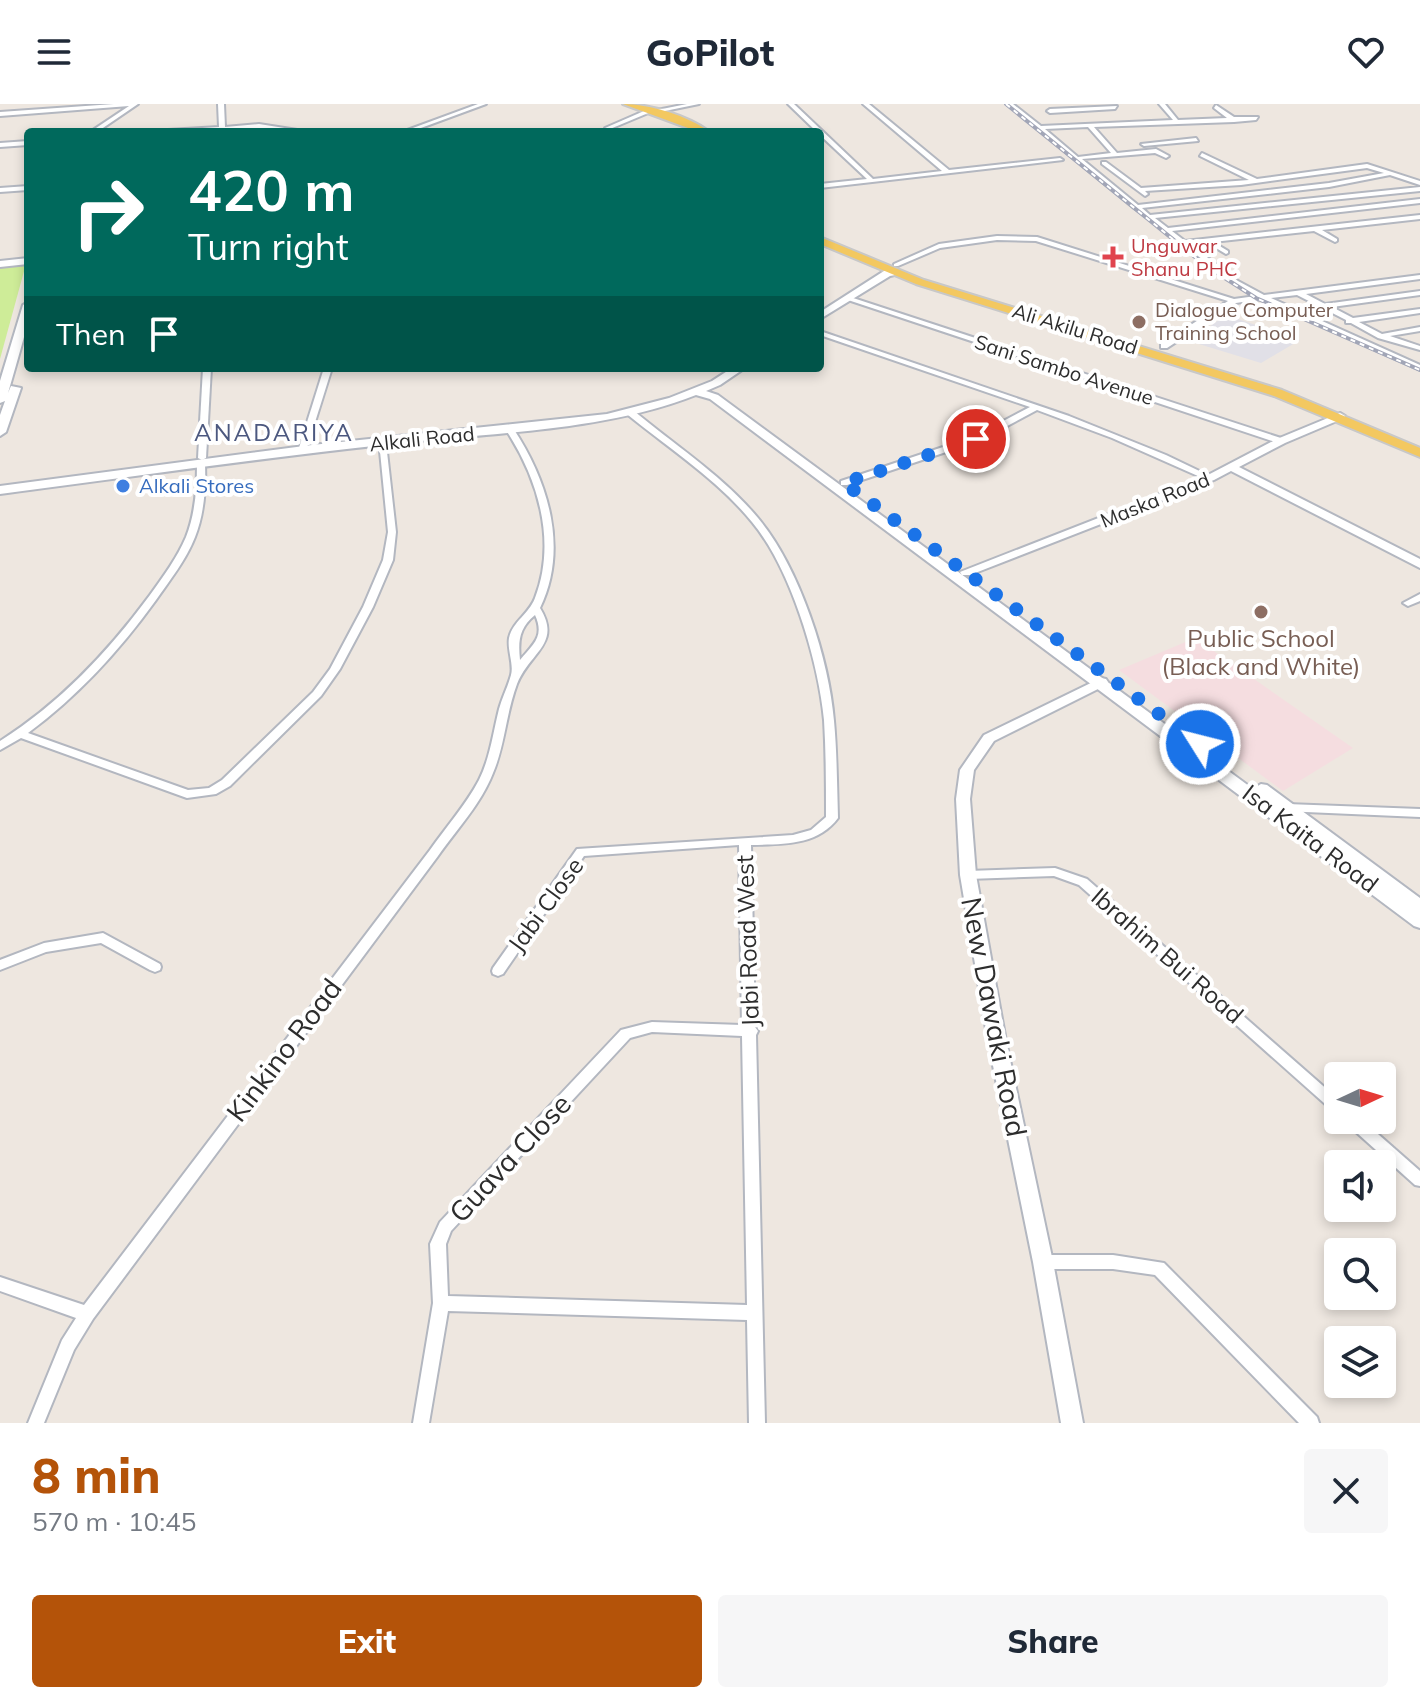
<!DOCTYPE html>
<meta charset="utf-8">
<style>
body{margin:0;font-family:Mulish,sans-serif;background:#f6f6f7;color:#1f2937;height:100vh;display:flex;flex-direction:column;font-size:30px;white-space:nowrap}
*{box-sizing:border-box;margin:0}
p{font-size:26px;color:#747a83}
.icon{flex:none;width:44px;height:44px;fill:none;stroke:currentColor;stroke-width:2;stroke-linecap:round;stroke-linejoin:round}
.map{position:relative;height:1319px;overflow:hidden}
.panel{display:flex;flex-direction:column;background:#fff;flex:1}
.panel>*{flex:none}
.guide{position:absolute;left:24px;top:24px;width:800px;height:244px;border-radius:8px;box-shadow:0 4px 12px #0003;background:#00695c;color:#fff;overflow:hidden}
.needle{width:52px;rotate:86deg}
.fabs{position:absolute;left:1324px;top:958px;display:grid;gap:16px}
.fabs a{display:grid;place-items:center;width:72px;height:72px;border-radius:8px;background:#fff;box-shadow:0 4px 12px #0003;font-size:40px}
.pin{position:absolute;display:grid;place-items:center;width:68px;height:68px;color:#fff;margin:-34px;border:4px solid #fff;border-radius:50%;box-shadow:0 2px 8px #0007}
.me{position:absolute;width:88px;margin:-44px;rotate:306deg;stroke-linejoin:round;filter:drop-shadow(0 0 6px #0008)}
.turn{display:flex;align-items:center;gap:28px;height:168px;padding:0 32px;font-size:36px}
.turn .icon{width:104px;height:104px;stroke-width:2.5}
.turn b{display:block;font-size:56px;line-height:68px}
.then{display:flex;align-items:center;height:76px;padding:0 32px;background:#0003;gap:16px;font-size:30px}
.round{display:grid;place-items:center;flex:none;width:84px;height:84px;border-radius:8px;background:#f6f6f7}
.headline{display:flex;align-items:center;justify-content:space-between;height:136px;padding:0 32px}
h1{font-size:48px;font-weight:800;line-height:60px;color:#b45309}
.action{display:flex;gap:16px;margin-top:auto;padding:16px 32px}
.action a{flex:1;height:92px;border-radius:8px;background:#b45309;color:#fff;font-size:32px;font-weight:800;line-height:92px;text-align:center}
.action a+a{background:#f6f6f7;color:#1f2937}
header{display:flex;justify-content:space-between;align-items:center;height:104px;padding:0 32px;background:#fff;font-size:36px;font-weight:800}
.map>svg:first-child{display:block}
.industrial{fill:#e1e0e7}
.medical{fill:#f5dde0}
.pitch{fill:#ceec98}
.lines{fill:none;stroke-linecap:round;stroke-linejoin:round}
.minor-casing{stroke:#b3b7c0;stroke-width:4}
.tertiary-casing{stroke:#b3b7c0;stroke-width:4}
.secondary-casing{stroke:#b3b7c0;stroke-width:4}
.primary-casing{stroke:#c8c8c8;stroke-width:4}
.minor{fill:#fff;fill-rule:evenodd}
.tertiary{fill:#fff;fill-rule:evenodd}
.secondary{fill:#fff;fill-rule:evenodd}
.primary{fill:#f3c860;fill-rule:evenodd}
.rail-casing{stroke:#a2a6b7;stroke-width:4}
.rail{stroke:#fff;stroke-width:2;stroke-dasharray:5;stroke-linecap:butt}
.route{stroke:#1a73e8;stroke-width:14;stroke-dasharray:0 25.2}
.health-dot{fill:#e0444e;stroke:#fff;stroke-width:3}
.education-dot{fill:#8d6e63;stroke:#fff;stroke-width:3}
.shop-dot{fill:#3f7fe0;stroke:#fff;stroke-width:3}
.labels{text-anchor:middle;stroke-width:8;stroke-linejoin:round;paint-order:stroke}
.far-health-label{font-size:20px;fill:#be3a42;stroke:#fff;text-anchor:start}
.far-education-label{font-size:20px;fill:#785e54;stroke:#fff;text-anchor:start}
.far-street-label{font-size:20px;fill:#2d2d2d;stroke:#fff}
.far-shop-label{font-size:20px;fill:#366cbe;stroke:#fff;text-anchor:start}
.far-quarter-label{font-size:24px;letter-spacing:2px;fill:#4c587f;stroke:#fff}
.education-label{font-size:24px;fill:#785e54;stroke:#fff}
.street-label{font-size:24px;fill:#2d2d2d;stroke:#fff}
.near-street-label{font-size:28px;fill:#2d2d2d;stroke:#fff}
</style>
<header><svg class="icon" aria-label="menu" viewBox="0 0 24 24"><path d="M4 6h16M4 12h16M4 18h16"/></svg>GoPilot<svg class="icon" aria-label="heart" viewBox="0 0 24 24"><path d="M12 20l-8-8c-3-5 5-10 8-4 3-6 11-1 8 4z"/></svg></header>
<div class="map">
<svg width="1420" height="1319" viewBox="0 0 1420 1319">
<rect width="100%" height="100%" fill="#eee7e0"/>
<path class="industrial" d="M1226,211l74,25 -39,23 -72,-22z"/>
<path class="medical" d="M1195,534l158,110 -70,43 -164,-121z"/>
<path class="pitch" d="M26,160l-26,95v-92z"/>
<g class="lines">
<defs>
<g id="minor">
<path d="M114,0h24l-41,28h-7l39,-26 -129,10v-4z"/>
<path d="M218,0h6l1,23 34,-3 51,8 -51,-4 -94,4 3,-2 51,-3z"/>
<path d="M478,0h8l-76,28h-8z"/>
<path d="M687,0h12l-39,8 -3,-2z"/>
<path d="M788,0h6l79,75 69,-8 -79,-67h6l80,66 111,-12 3,2 -243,28v-4l47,-5 -47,-44v-3h-3z"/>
<path d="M1007,0h6l28,22 132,-6 -14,-16h6l13,16 49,-2 -13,-10 2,-3 18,12h24l-2,3 -22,2 -140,5 23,26 39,-4 13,7 -3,2 -11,-5 -73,6 56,46 191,-22 55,-10 -17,-5 -126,17 -96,6 3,3 -3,2 -43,-32v-2h4l35,26 108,-8 -49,-24 2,-3 55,26 110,-15 53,17v4l-30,-10 -61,12 -187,21 8,7 270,-28v4l-265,27 13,10 252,-29v4l-248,28 13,10 235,-26v4l-98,11 15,9v2l-2,1 -21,-11 -101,11 15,9v2l-2,1 -20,-12 -16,2 48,37 26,14 156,-20v4l-114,15 19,10 95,-13v4l-88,12 21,11 67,-9v4l-61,9 23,12 38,-7v4l-30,5 30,10v4l-42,-12 -27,-15h-5v-3l-49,-25 -26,3 149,67v5l-158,-71 -26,4 -69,45h-6v-4l67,-43 -192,-60 -39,-1 -57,8 -42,18h-4v-2l45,-20 58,-8 40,1 197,62 22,-3 -22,-13 -100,-75zM1088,23l23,26 -33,4 -33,-28z"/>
<path d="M1117,2l-2,3 -65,4 -3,-2 3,-2z"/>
<path d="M651,4l2,3 -43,18 -5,-1z"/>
<path d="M1196,34l2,3 -54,5 -3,-2z"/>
<path d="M28,37v4l-28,2v-4z"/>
<path d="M28,82v4l-28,2v-4z"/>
<path d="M847,192l437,143 1,2 -4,2h-3l-433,-144 -1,-1z"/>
<path d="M820,227l249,85 97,39 48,23 -4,3 -3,-1 -95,-42 -75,-28 -58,31 -132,44h-6v-4l132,-44 57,-30 -210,-72z"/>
<path d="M203,264h8l-5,90 -4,2 -4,-2z"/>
<path d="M324,264h8l-26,83 -4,2h-3l-1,-2z"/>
<path d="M628,307h6c42,35 89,65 124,107 41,49 71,140 76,203 3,32 3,65 4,97 -21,28 -55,26 -87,27l4,182 3,4 -2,4 9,388h-16l-2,-103 -299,-9 -19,112h-16l20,-120 -3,-59 10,-22 181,-192 31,-8 90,3 -3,-180 -155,11 -81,118 -5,2 -5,-2 -1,-3 1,-3 84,-119 216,-14 18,-5 15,-13c0,-32 0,-65 -2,-97 -6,-60 -33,-151 -72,-198 -34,-42 -82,-73 -124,-107zM652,928l90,4 5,269 -299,-9 -2,-52 5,-13 179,-193z"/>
<path d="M507,324h6c35,53 56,120 27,180 22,36 -10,44 -23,76 -11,29 -12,61 -24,89 -12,31 -36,56 -55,83l-345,463 -19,31 -30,73h-16l34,-83 14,-22 -76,-27v-14l84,28 346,-455c16,-23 36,-45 49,-70 11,-22 14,-47 20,-71 3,-11 9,-23 12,-34 3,-11 -4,-25 -2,-37 4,-17 20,-24 26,-40 22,-57 3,-119 -29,-168zM535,511c10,22 -2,29 -15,45 -2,-19 -1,-32 15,-45z"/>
<path d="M379,337h6l1,2 10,89 -3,28 -20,47 -33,62 -19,27 -91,90 -14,8 -29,4 -166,-60 -21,12v-9c60,-38 108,-89 150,-146 13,-18 27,-37 36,-58 9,-23 11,-48 11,-73l4,-3 4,3c1,25 -1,50 -10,73 -9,23 -25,43 -39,63 -36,50 -78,96 -128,133l160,57 21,-2 13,-8 91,-88 17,-23 33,-62 20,-47 5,-28z"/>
<path d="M1420,490v7l-12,5 -5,-3z"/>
<path d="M1287,700l133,5v8l-137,-6 -2,-3 2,-3z"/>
<path d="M1055,764l32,11 251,220v14l-5,-2 -254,-226 -25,-9 -86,3 -4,-1 -2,-3 2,-3 4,-1z"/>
<path d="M103,829l57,31 1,3 -1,3 -5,2 -5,-2 -49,-27 -55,9 -46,18v-10l44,-17z"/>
<path d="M1345,1016h17l58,51v15l-5,-1 -68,-61z"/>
<path d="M1043,1151h70l51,8 153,154 2,6h-20l-144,-148 -42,-6h-70l-5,-2 -3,-5 3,-5z"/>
</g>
<g id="tertiary">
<path d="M1340,309l5,3 -1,2 -59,25 -46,24 181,92v9l-189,-97 -17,9 -244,95h-8l-2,-3 246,-96 71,-37z"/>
<path d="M1101,574l5,1 2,3 -2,3 -112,56 -20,29 -4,29 6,76 30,166 47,221 30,161h-22l-28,-161 -45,-221 -28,-166 -4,-76 4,-29 24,-35z"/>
</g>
<g id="secondary">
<path d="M28,154v6l-28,3v-6z"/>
<path d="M896,165l5,3 -2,2 -9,2 -70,43v-7l64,-41z"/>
<path d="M28,198v21l-20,70 3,-7 10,2 -15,44 -6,4v-21l5,-14 -5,2v-22l23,-76z"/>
<path d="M732,264h13l-25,17 -14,6 12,4 535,394 8,-5 6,1 153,113v30l-6,-2 -704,-527 -14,-4c-90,36 -207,38 -304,49 -131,14 -262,33 -392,50v-8l312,-41 295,-31 62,-16 43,-17z"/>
</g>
<g id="primary">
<path d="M623,0c27,0 65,12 87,28h-11z"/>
<path d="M820,133l104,43 358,110 138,58v9l-146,-61 -358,-112 -96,-40z"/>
</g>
</defs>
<use href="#minor" class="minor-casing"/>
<use href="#tertiary" class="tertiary-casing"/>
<use href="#secondary" class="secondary-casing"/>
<use href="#primary" class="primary-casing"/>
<use href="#minor" class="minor"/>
<use href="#tertiary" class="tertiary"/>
<use href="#secondary" class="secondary"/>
<use href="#primary" class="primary"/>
<defs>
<path id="rail" d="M1006,0l200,162 50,32 164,72"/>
</defs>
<use href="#rail" class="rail-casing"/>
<use href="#rail" class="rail"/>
</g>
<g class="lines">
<path class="route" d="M976,335l-132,44 356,261"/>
</g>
<path class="health-dot" d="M1109 141h8v8h8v8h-8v8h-8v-8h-8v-8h8z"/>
<g class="education-dot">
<circle cx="1139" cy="218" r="8"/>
<circle cx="1261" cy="508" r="8"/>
</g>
<circle class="shop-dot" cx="123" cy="382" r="8"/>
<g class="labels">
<g class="far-health-label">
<text x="1131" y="149">Unguwar<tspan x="1131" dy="23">Shanu PHC</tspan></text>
</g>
<g class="far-education-label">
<text x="1155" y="213">Dialogue Computer<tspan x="1155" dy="23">Training School</tspan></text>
</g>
<g class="far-street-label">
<text transform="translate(1075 225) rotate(17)" y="7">Ali Akilu Road</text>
<text transform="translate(1064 266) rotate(18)" y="7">Sani Sambo Avenue</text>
<text transform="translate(422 335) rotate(-6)" y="7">Alkali Road</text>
<text transform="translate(1155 396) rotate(-22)" y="7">Maska Road</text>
</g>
<g class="far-shop-label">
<text x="139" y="389">Alkali Stores</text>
</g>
<g class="far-quarter-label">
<text x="274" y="337">ANADARIYA</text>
</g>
<g class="education-label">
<text x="1261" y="543">Public School<tspan x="1261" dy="28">(Black and White)</tspan></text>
</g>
<g class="street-label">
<text transform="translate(1310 735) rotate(37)" y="8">Isa Kaita Road</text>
<text transform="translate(546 801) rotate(-54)" y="8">Jabi Close</text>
<text transform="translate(748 837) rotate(-92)" y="8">Jabi Road West</text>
<text transform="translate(1167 852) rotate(41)" y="8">Ibrahim Bui Road</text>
</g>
<g class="near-street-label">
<text transform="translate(994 913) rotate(79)" y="10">New Dawaki Road</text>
<text transform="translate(284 946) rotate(-53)" y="10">Kinkino Road</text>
<text transform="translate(510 1054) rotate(-47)" y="10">Guava Close</text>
</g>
</g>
</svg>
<div class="fabs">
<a><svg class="needle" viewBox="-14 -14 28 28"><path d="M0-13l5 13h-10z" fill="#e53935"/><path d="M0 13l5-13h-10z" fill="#747a83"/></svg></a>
<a><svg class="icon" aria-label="sound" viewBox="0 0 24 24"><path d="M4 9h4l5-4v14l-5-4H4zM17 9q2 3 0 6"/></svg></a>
<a><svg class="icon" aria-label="search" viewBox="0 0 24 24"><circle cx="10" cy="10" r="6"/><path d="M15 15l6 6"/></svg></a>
<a><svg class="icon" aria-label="layers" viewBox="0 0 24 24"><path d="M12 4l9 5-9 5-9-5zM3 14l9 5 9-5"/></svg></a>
</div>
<div class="pin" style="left:976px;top:335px;background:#d93025"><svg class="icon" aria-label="arrive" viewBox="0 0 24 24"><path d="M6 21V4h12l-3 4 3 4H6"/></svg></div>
<svg class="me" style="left:1200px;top:640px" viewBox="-20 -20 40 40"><circle r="17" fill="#1a73e8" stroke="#fff" stroke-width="3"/><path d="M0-11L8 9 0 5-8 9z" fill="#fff"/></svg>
<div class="guide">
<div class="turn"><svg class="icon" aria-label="right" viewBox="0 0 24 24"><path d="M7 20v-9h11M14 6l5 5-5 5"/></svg><div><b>420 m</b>Turn right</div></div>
<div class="then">Then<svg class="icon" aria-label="arrive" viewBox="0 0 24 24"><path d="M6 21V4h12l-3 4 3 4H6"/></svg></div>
</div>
</div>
<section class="panel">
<div class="headline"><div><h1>8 min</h1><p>570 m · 10:45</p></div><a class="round"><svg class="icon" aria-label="close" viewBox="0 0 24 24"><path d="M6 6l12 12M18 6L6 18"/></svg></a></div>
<div class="action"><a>Exit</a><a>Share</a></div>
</section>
